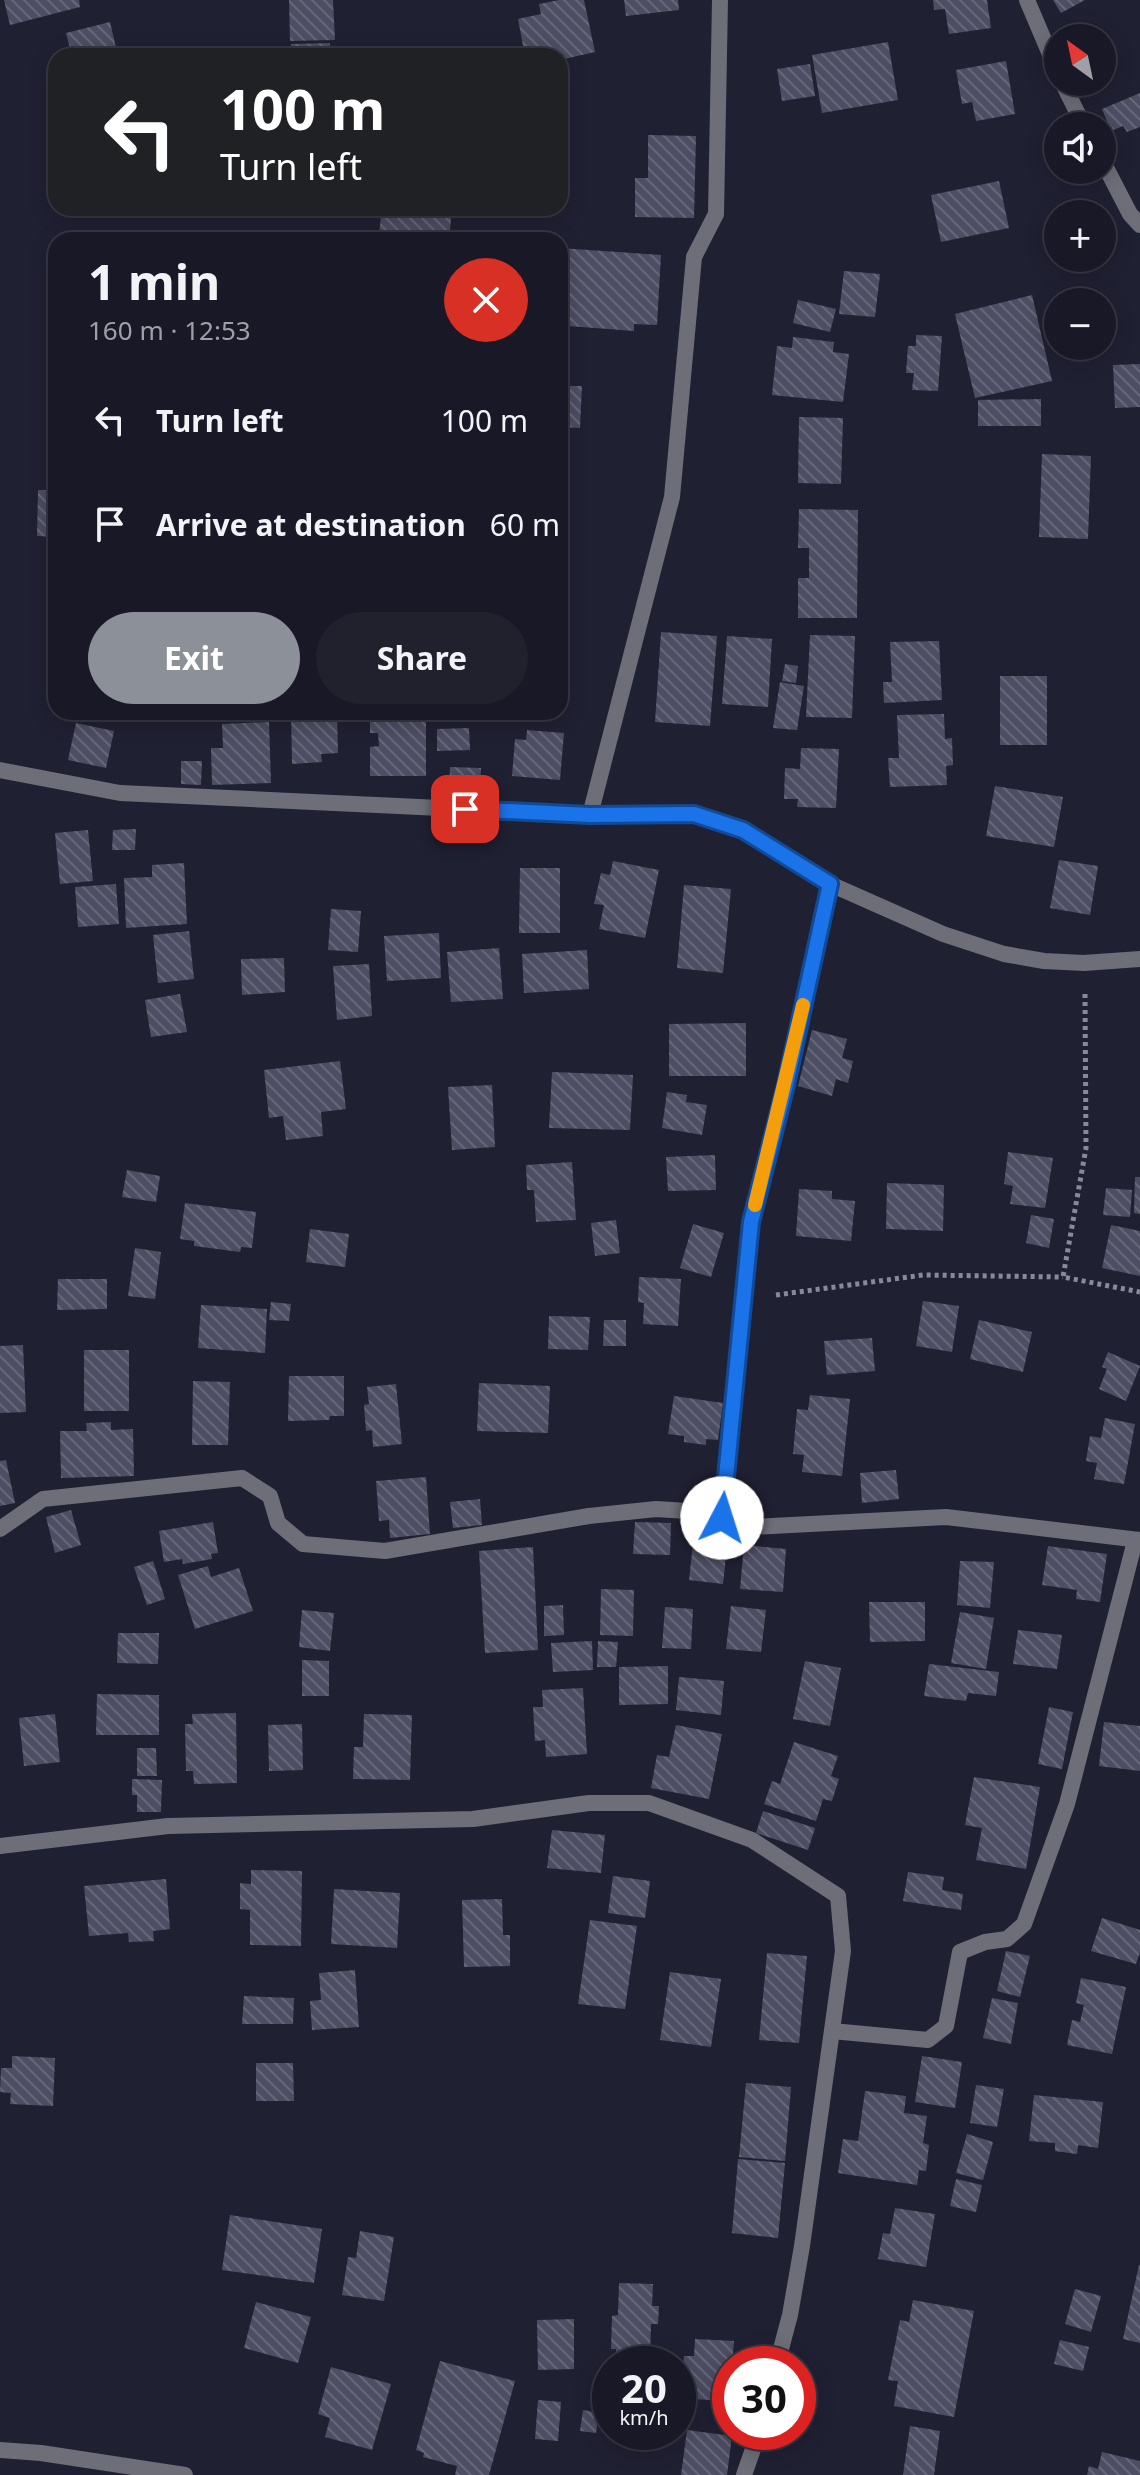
<!DOCTYPE html>
<meta charset="utf-8">
<style>
body{margin:0;font-family:"Noto Sans",sans-serif;background:#21212e;color:#f1f3f6;height:100vh;display:flex;flex-direction:column;font-size:30px;white-space:nowrap}
*{box-sizing:border-box;margin:0}
p{font-size:26px;color:#9fa0a7}
.icon{flex:none;width:44px;height:44px;fill:none;stroke:currentColor;stroke-width:2;stroke-linecap:round;stroke-linejoin:round}
.map{position:relative;flex:1;overflow:hidden}
.drawer{position:absolute;left:48px;top:232px;width:520px;height:488px;display:flex;flex-direction:column;background:#181826;border-radius:24px;box-shadow:0 4px 20px #0003,0 0 0 2px #363743}
.drawer>*{flex:none}
.top-card{position:absolute;left:48px;top:48px;width:520px;height:168px;border-radius:24px;box-shadow:0 4px 20px #0003,0 0 0 2px #363743;background:#202124;color:#fff;overflow:hidden}
.needle{width:52px;rotate:327deg}
.buttons{position:absolute;left:1044px;top:24px;display:grid;gap:16px}
.buttons a{display:grid;place-items:center;width:72px;height:72px;border-radius:50%;background:#181826;box-shadow:0 4px 20px #0003,0 0 0 2px #363743;font-size:40px}
.speed{position:absolute;left:592px;top:2346px;display:flex;gap:16px;font-size:40px;font-weight:700;text-align:center}
.speed>*{display:grid;place-content:center;width:104px;height:104px;border-radius:50%;background:#181826;box-shadow:0 4px 20px #0003,0 0 0 2px #363743;line-height:1}
.speed small{font-size:20px;font-weight:400}
.speed .limit{border:12px solid #d22;background:#fff;color:#111}
.pin{position:absolute;display:grid;place-items:center;width:68px;height:68px;color:#fff;margin:-34px;border-radius:16px;box-shadow:0 4px 12px #0006}
.me{position:absolute;width:88px;margin:-44px;rotate:5deg;stroke-linejoin:round;filter:drop-shadow(0 0 6px #0008)}
.turn{display:flex;align-items:center;gap:28px;height:168px;padding:0 40px;font-size:36px}
.turn .icon{width:104px;height:104px;stroke-width:2.5}
.turn b{display:block;font-size:56px;line-height:68px}
.round{display:grid;place-items:center;flex:none;width:84px;height:84px;border-radius:42px;background:#21212e}
.summary{display:flex;align-items:center;justify-content:space-between;height:136px;padding:0 40px}
h1{font-size:48px;font-weight:700;line-height:60px}
.primary-button{display:flex;gap:16px;margin-top:auto;padding:16px 40px}
.primary-button a{flex:1;height:92px;border-radius:48px;background:#8c9099;color:#fff;font-size:32px;font-weight:700;line-height:92px;text-align:center}
.primary-button a+a{background:#21212e;color:#f1f3f6}
ul{padding:0;list-style:none}
li{display:flex;align-items:center;gap:24px;height:104px;padding:0 40px}
li div{flex:1}
li b{display:block;font-size:30px}
li em{font-style:normal}
.map>svg:first-child{display:block}
.building{fill:url(#building-back-hatch)}
.lines{fill:none;stroke-linecap:round;stroke-linejoin:round}
.path{stroke:#898a99;stroke-width:5;stroke-dasharray:4 4;stroke-linecap:butt}
.minor{stroke:#6d6e78;stroke-width:16}
.route-casing{stroke:#114b97;stroke-width:20}
.route{stroke:#1a73e8;stroke-width:14}
.slow{stroke:#f59e0b;stroke-width:14}
</style>
<div class="map">
<svg width="1140" height="2475" viewBox="0 0 1140 2475">
<defs>
<pattern id="building-back-hatch" width="6" height="6" patternUnits="userSpaceOnUse" patternTransform="scale(2)"><rect width="6" height="6" fill="#4d4d63"/><path d="M-1 5l2 2M0 0l6 6M5-1l2 2" fill="none" stroke="#67677a"/></pattern>
</defs>
<rect width="100%" height="100%" fill="#202033"/>
<g class="building">
<path d="M4,0h75l1,7 -70,18z"/>
<path d="M289,0h44l2,40 -45,1z"/>
<path d="M559,0h25l11,52 -35,8v-4h-35l-7,-37 23,-5 -2,-10z"/>
<path d="M624,0h54l1,10 -53,6z"/>
<path d="M933,0h54l4,28 -42,6 -4,-25 -11,1z"/>
<path d="M1053,0h32l-24,13z"/>
<path d="M110,22l8,34h-46l-6,-23z"/>
<path d="M888,42l10,58 -76,13 -10,-58z"/>
<path d="M330,43v13h-39v-12z"/>
<path d="M1006,61l9,53 -39,7 -4,-19 -10,2 -6,-34z"/>
<path d="M810,64l5,32 -33,5 -5,-32z"/>
<path d="M1140,93v34l-13,5 -4,-6 -12,5 -9,-22z"/>
<path d="M648,135l48,1 -2,82 -59,-1v-39h13z"/>
<path d="M999,181l10,47 -68,14 -10,-47z"/>
<path d="M382,208h70l-3,32 -70,-6z"/>
<path d="M560,248l101,7 -4,70 -23,-1v7l-66,-5v-7h-8z"/>
<path d="M844,271l36,3 -5,43 -36,-3z"/>
<path d="M1032,295l20,86 -77,17 -20,-84z"/>
<path d="M798,300l38,9 -6,23 -37,-9z"/>
<path d="M916,335l26,1 -4,55 -26,-1 2,-17h-8l2,-27h8z"/>
<path d="M793,337l41,5 -1,10 16,2 -6,48 -71,-7 5,-49 15,2z"/>
<path d="M1140,364v43l-25,1 -2,-43z"/>
<path d="M560,386h22l-2,42 -20,-1z"/>
<path d="M1041,399v27h-63v-26z"/>
<path d="M799,417l44,1 -2,66 -43,-1z"/>
<path d="M1042,454l49,2 -3,83 -49,-2z"/>
<path d="M38,490h18v47l-19,-1z"/>
<path d="M799,509l59,1 -1,108h-59v-40h11v-30h-11z"/>
<path d="M661,632l56,4 -7,90 -55,-4z"/>
<path d="M810,635l45,1 -3,82 -46,-1z"/>
<path d="M727,636l45,3 -4,68 -46,-3z"/>
<path d="M939,641l3,59 -58,3 -1,-21h9l-2,-40z"/>
<path d="M785,664l13,2 -2,17 -14,-2z"/>
<rect x="1000" y="676" width="47" height="69"/>
<path d="M780,682l24,4 -7,44 -24,-2z"/>
<path d="M291,712h46l1,41 -17,1 1,8 -30,2z"/>
<path d="M370,712h56v64h-56v-29l9,-1 -1,-13h-8z"/>
<path d="M944,714l1,25 7,-1 1,27 -7,1 1,19 -57,2 -2,-29h11l-2,-43z"/>
<path d="M269,722l2,61 -59,2 -1,-37h12l-1,-24z"/>
<path d="M76,723l38,8 -8,37 -38,-8z"/>
<path d="M469,728l1,22 -33,1v-22z"/>
<path d="M527,730l37,3 -4,47 -48,-4 3,-37 11,1z"/>
<path d="M801,748l38,1 -3,59 -39,-1 1,-8h-14l1,-31 15,1z"/>
<path d="M181,761h21l-1,24 -20,-1z"/>
<path d="M450,767l31,1 -1,24 -31,-2z"/>
<path d="M995,786l68,11 -9,50 -68,-11z"/>
<path d="M136,829l-1,21h-23l1,-20z"/>
<path d="M88,830l5,51 -33,3 -5,-51z"/>
<path d="M1059,860l39,6 -8,49 -40,-7z"/>
<path d="M613,861l46,9 -14,68 -46,-9 5,-24 -10,-1 7,-31 9,2z"/>
<path d="M184,863l3,61 -61,4 -2,-50 28,-1v-12z"/>
<path d="M520,868h40v65h-41z"/>
<path d="M116,884l3,40 -41,3 -3,-40z"/>
<path d="M684,885l47,4 -8,84 -46,-5z"/>
<path d="M331,909l30,2 -3,41 -30,-2z"/>
<path d="M189,931l5,48 -36,4 -5,-48z"/>
<path d="M439,933l2,45 -54,3 -3,-45z"/>
<path d="M499,948l4,51 -52,3 -4,-50z"/>
<path d="M587,950l2,39 -65,4 -2,-39z"/>
<path d="M284,958l1,34 -43,3 -1,-36z"/>
<path d="M369,964l3,52 -35,4 -4,-54z"/>
<path d="M180,994l7,38 -36,5 -6,-37z"/>
<path d="M746,1023v53h-77v-52z"/>
<path d="M812,1030l35,9 -5,19 11,3 -5,22 -12,-4 -4,17 -34,-10z"/>
<path d="M340,1061l6,48 -25,3 2,24 -37,4 -3,-24 -14,2 -5,-48z"/>
<path d="M552,1072l81,3 -3,55 -81,-2z"/>
<path d="M492,1085l3,62 -43,3 -4,-63z"/>
<path d="M667,1092l20,3 -1,7 21,3 -5,30 -40,-7z"/>
<path d="M1008,1152l45,6 -8,50 -35,-4 3,-18 -9,-2z"/>
<path d="M715,1155l1,35 -48,1 -2,-34z"/>
<path d="M572,1162l4,58 -40,2 -2,-32h-7l-1,-25z"/>
<path d="M127,1170l33,6 -4,26 -34,-5z"/>
<path d="M1135,1177h5v37l-6,-1z"/>
<path d="M887,1183l57,2 -1,46 -57,-2z"/>
<path d="M1106,1188l26,2 -2,27 -27,-2z"/>
<path d="M799,1189l33,2v8l23,2 -4,40 -55,-5z"/>
<path d="M185,1203l71,9 -4,36 -11,-1 -1,5 -46,-6v-5l-14,-2z"/>
<path d="M1031,1215l23,4 -5,29 -23,-5z"/>
<path d="M616,1220l4,33 -25,3 -4,-33z"/>
<path d="M693,1224l31,9 -13,44 -31,-9z"/>
<path d="M1111,1225l29,6v45l-38,-8z"/>
<path d="M310,1229l39,5 -4,33 -39,-5z"/>
<path d="M135,1248l26,4 -6,47 -27,-3z"/>
<path d="M639,1277l42,2 -3,47 -35,-2 1,-21 -6,-1z"/>
<path d="M58,1279h49v30l-50,1z"/>
<path d="M923,1301l36,5 -7,46 -36,-6z"/>
<path d="M271,1302l20,2 -2,17 -20,-1z"/>
<path d="M201,1305l66,4 -2,44 -67,-5z"/>
<path d="M549,1316l41,1 -2,33 -40,-1z"/>
<path d="M604,1320h22v26h-23z"/>
<path d="M979,1320l53,12 -9,40 -53,-13z"/>
<path d="M872,1338l3,33 -48,4 -3,-34z"/>
<path d="M23,1345l3,67 -26,1v-67z"/>
<rect x="84" y="1350" width="45" height="61"/>
<path d="M1108,1352l32,14 -14,35 -27,-12 8,-20 -5,-2z"/>
<path d="M289,1376h55v40h-14l-1,4 -41,1z"/>
<path d="M193,1381l37,1 -2,63h-36z"/>
<path d="M479,1383l71,3 -2,47 -71,-2z"/>
<path d="M396,1384l6,60 -29,3 -1,-17 -6,1 -2,-26 5,-1 -2,-17z"/>
<path d="M810,1395l40,4 -8,77 -40,-4 2,-17 -11,-1 4,-45 11,1z"/>
<path d="M674,1396l49,7 -5,37 -12,-1v6l-22,-3v-6l-16,-2z"/>
<path d="M1105,1418l30,6 -11,60 -30,-5 3,-16 -11,-2 4,-25 11,2z"/>
<path d="M111,1422v8l22,-1 1,47 -73,2 -1,-47h27l-1,-8z"/>
<path d="M6,1460l9,43 -15,3v-45z"/>
<path d="M896,1470l3,29 -37,4 -2,-30z"/>
<path d="M426,1477l4,57 -40,4 -1,-18 -10,1 -3,-40z"/>
<path d="M480,1499l2,26 -29,3 -3,-26z"/>
<path d="M71,1510l10,35 -26,8 -9,-36z"/>
<path d="M213,1522l5,31 -7,1 1,5 -29,5 -1,-5 -18,3 -5,-31z"/>
<path d="M635,1522l36,1 -1,32 -37,-1z"/>
<path d="M694,1535l34,3 -5,46 -34,-4z"/>
<path d="M744,1545l42,4 -3,43 -43,-3z"/>
<path d="M1048,1546l59,8 -7,48 -24,-3 1,-9 -35,-5z"/>
<path d="M533,1547l5,103 -53,3 -6,-102z"/>
<path d="M153,1561l12,38 -18,6 -13,-38z"/>
<path d="M960,1561l34,1 -4,46 -33,-3z"/>
<path d="M208,1566l3,11 28,-9 14,43 -58,18 -17,-54z"/>
<path d="M601,1589l33,1 -1,46 -33,-1z"/>
<path d="M869,1602h56v39l-55,1z"/>
<path d="M563,1605l1,30 -20,1v-30z"/>
<path d="M731,1606l35,4 -5,42 -35,-3z"/>
<path d="M665,1607l28,2 -2,40 -29,-1z"/>
<path d="M302,1610l32,3 -4,38 -31,-4z"/>
<path d="M960,1612l34,6 -8,51 -35,-6z"/>
<path d="M1018,1630l44,5 -5,34 -44,-5z"/>
<path d="M118,1633h41l-1,31 -41,-1z"/>
<path d="M592,1641l1,29 -40,2 -2,-29z"/>
<path d="M598,1641l20,1 -2,25h-19z"/>
<path d="M302,1660l27,1v35h-27z"/>
<path d="M805,1661l36,7 -11,58 -37,-7z"/>
<path d="M929,1664l70,8 -3,24 -28,-3 -2,8 -42,-5z"/>
<path d="M668,1666v38l-49,1v-38z"/>
<path d="M679,1677l45,4 -3,34 -45,-5z"/>
<path d="M583,1688l4,66 -41,3 -1,-17 -10,1 -2,-34h10l-1,-17z"/>
<path d="M97,1694l62,1v40h-63z"/>
<path d="M1049,1707l24,5 -11,57 -24,-5z"/>
<path d="M236,1713l1,70 -43,1 -1,-13h-7l-1,-47h8l-1,-10z"/>
<path d="M55,1714l5,48 -36,4 -5,-48z"/>
<path d="M364,1714l48,1 -2,65 -57,-1 1,-32h9z"/>
<path d="M1104,1722l36,4v45l-41,-5z"/>
<path d="M302,1724l1,46 -34,1 -1,-46z"/>
<path d="M676,1725l46,9 -13,65 -58,-11 6,-33 12,2z"/>
<path d="M794,1742l44,14 -7,20 8,3 -7,22 -9,-2 -7,22 -52,-17 8,-23 8,3z"/>
<path d="M137,1748h19l1,28h-20z"/>
<path d="M974,1777l66,10 -14,82 -50,-9 6,-32 -17,-3z"/>
<path d="M132,1779l30,1 -1,32h-24v-17h-5z"/>
<path d="M763,1811l52,17 -7,22 -52,-17z"/>
<path d="M552,1830l53,5 -4,38 -54,-5z"/>
<path d="M251,1870l51,1 -1,75 -51,-1v-35l-10,-1v-26l11,1z"/>
<path d="M908,1872l36,5 -2,13 21,4 -2,16 -58,-9z"/>
<path d="M613,1876l37,5 -5,37 -37,-5z"/>
<path d="M166,1879l4,50 -17,2 1,10 -25,1 -1,-9 -39,3 -5,-50z"/>
<path d="M334,1889l66,4 -3,55 -66,-4z"/>
<path d="M502,1899l1,36h7v31l-46,1 -2,-67z"/>
<path d="M1102,1918l38,12v22l-4,12 -45,-13z"/>
<path d="M590,1920l47,6 -12,83 -47,-5z"/>
<path d="M1006,1951l24,5 -10,41 -23,-6z"/>
<path d="M767,1953l40,3 -8,87 -40,-3z"/>
<path d="M355,1970l4,57 -47,3 -2,-29 11,-1 -2,-27z"/>
<path d="M670,1972l51,7 -10,68 -51,-7z"/>
<path d="M1081,1978l45,9 -14,67 -45,-9 5,-25 8,2 4,-17 -8,-2z"/>
<path d="M244,1996l50,2 -1,26h-51z"/>
<path d="M992,1998l26,5 -7,41 -28,-6z"/>
<path d="M12,2056l43,2 -2,48 -43,-2 1,-11 -11,-1 1,-24h11z"/>
<path d="M922,2056l40,6 -7,46 -40,-6z"/>
<path d="M256,2063h37l1,38h-38z"/>
<path d="M746,2083l45,4 -6,74 -46,-4z"/>
<path d="M976,2085l28,4 -7,38 -27,-4z"/>
<path d="M865,2091l41,5 -2,17 23,3 -4,27 6,2 -3,26 -7,-1 -2,15 -79,-12 5,-34 15,2z"/>
<path d="M1034,2095l69,7 -5,46 -20,-3 -1,9 -22,-3v-8l-26,-2z"/>
<path d="M967,2134l26,8 -10,38 -27,-7z"/>
<path d="M738,2159l47,4 -7,75 -46,-5z"/>
<path d="M956,2179l26,6 -6,27 -26,-6z"/>
<path d="M895,2208l40,6 -9,53 -48,-8 5,-26 7,1z"/>
<path d="M230,2215l92,14 -8,54 -92,-13z"/>
<path d="M360,2231l34,6 -10,64 -42,-6 6,-38 8,1z"/>
<path d="M1139,2265h1v78l-17,-4z"/>
<path d="M619,2283l34,1 -1,22h7l-1,18h-7l-1,37 -34,-1v-11h-5l1,-33 6,-1z"/>
<path d="M1075,2289l26,7 -10,36 -26,-8z"/>
<path d="M913,2300l61,11 -20,106 -60,-11 4,-25 -10,-1 12,-60 9,2z"/>
<path d="M256,2302l55,15 -13,46 -54,-15z"/>
<path d="M574,2319v50l-36,1 -1,-50z"/>
<path d="M695,2339l39,2 -2,23h-2v37l-39,-2 1,-15 -10,-1 2,-27h10z"/>
<path d="M1060,2340l29,7 -6,24 -29,-7z"/>
<path d="M440,2361l75,20 -26,94h-34l2,-9 -34,-9 1,-4 -8,-3z"/>
<path d="M331,2367l60,17 -19,66 -47,-13 5,-19 -12,-4z"/>
<path d="M538,2400l23,2 -3,39 -23,-2z"/>
<path d="M583,2410l16,3 -3,20 -16,-2z"/>
<path d="M910,2426l30,5 -6,44h-31z"/>
<path d="M687,2430l45,6 -5,39h-46z"/>
<path d="M1102,2452l38,9v14h-53l2,-9 9,3z"/>
</g>
<g class="lines">
<g class="path">
<path d="M1085,994l1,154 -23,129 77,15"/>
<path d="M776,1295l147,-20 140,2"/>
</g>
<g class="minor">
<path d="M1027,0l31,73"/>
<path d="M1062,82l22,44"/>
<path d="M1102,160l28,54 10,11"/>
<path d="M0,770l120,23 470,22 104,-1 49,16 87,54 113,50 61,20 40,7 40,2 56,-4"/>
<path d="M590,815l82,-318 22,-240 22,-43 4,-214"/>
<path d="M722,1518l29,-296 35,-137 44,-201"/>
<path d="M0,1529l43,-30 199,-21 28,18 8,27 25,21 82,7 204,-35 67,-7 47,3 48,15 195,-10 194,23"/>
<path d="M0,1846l168,-20 305,-7 116,-16h60l103,37 86,56 5,55 -41,295 -12,69 -13,49"/>
<path d="M832,2031l96,9 18,-14 14,-74 25,-10 22,-3 17,-15 43,-120 68,-263"/>
<path d="M0,2450l41,3 144,22"/>
<path d="M744,2475l15,-43"/>
</g>
</g>
<g class="lines">
<defs>
<path id="route" d="M465,809l125,6 104,-1 49,16 87,54 -44,201 -35,137 -29,296"/>
</defs>
<use href="#route" class="route-casing"/>
<use href="#route" class="route"/>
<path class="slow" d="M755,1205l48,-200"/>
</g>
</svg>
<div class="buttons">
<a><svg class="needle" viewBox="-14 -14 28 28"><path d="M0-13l5 13h-10z" fill="#e53935"/><path d="M0 13l5-13h-10z" fill="#9fa0a7"/></svg></a>
<a><svg class="icon" aria-label="sound" viewBox="0 0 24 24"><path d="M4 9h4l5-4v14l-5-4H4zM17 9q2 3 0 6"/></svg></a>
<a>+</a>
<a>−</a>
</div>
<div class="speed"><div>20<small>km/h</small></div><div class="limit">30</div></div>
<div class="pin" style="left:465px;top:809px;background:#d93025"><svg class="icon" aria-label="arrive" viewBox="0 0 24 24"><path d="M6 21V4h12l-3 4 3 4H6"/></svg></div>
<svg class="me" style="left:722px;top:1518px" viewBox="-20 -20 40 40"><circle r="19" fill="#fff"/><path d="M0-13L10 11 0 6-10 11z" fill="#1a73e8"/></svg>
<div class="top-card">
<div class="turn"><svg class="icon" aria-label="left" viewBox="0 0 24 24"><path d="M17 20v-9H6M10 6l-5 5 5 5"/></svg><div><b>100 m</b>Turn left</div></div>
</div>
<section class="drawer">
<div class="summary"><div><h1>1 min</h1><p>160 m · 12:53</p></div><a class="round" style="background:#d93025;color:#fff"><svg class="icon" aria-label="close" viewBox="0 0 24 24"><path d="M6 6l12 12M18 6L6 18"/></svg></a></div>
<ul>
<li><svg class="icon" aria-label="left" viewBox="0 0 24 24"><path d="M17 20v-9H6M10 6l-5 5 5 5"/></svg><div><b>Turn left</b></div><em>100 m</em></li>
<li><svg class="icon" aria-label="arrive" viewBox="0 0 24 24"><path d="M6 21V4h12l-3 4 3 4H6"/></svg><div><b>Arrive at destination</b></div><em>60 m</em></li>
</ul>
<div class="primary-button"><a>Exit</a><a>Share</a></div>
</section>
</div>
